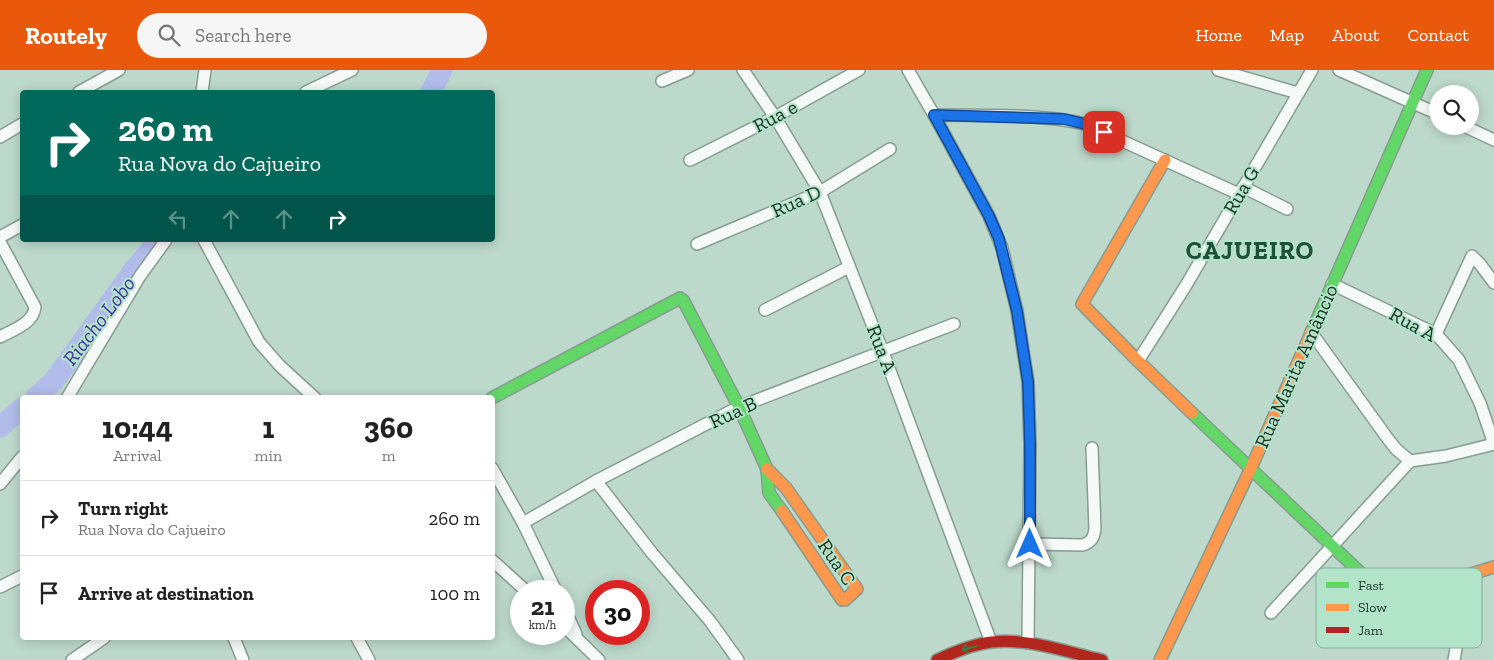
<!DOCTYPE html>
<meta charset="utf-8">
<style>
body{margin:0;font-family:"Zilla Slab",serif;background:#f6f6f6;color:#222;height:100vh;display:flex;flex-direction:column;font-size:19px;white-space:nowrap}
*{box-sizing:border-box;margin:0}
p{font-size:16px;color:#767676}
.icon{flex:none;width:28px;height:28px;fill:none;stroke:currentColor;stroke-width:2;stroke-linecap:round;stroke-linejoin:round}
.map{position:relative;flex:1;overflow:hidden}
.panel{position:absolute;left:20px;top:325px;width:475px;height:245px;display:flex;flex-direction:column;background:#fff;border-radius:5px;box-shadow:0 2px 12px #0003}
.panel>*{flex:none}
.guide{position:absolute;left:20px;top:20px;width:475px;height:152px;border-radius:5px;box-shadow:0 2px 12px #0003;background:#00695c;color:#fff;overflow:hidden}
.tools{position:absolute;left:1429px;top:15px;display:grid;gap:10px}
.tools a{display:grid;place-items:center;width:50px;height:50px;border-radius:50%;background:#fff;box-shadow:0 2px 12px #0003;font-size:25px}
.speed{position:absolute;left:510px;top:510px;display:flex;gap:10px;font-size:25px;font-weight:700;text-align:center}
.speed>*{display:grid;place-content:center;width:65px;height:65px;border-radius:50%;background:#fff;box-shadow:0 2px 12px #0003;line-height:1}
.speed small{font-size:12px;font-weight:400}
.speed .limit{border:8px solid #d22;background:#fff;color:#111}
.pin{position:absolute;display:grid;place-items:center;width:42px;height:42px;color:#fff;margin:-21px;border-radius:10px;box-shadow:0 2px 8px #0006}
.me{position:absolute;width:55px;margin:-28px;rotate:0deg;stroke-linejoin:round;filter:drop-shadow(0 0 4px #0008)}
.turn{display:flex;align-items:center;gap:18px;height:105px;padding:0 15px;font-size:22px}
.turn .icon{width:65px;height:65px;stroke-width:2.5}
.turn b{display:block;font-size:35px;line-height:42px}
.lanes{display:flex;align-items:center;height:48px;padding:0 15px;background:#0003;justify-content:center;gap:25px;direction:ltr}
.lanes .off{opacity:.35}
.eta{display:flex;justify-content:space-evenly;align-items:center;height:85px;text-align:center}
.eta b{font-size:30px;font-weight:700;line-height:35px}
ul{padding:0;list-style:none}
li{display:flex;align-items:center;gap:15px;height:75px;padding:0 15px;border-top:1px solid #e0e0e0}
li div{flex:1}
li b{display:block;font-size:19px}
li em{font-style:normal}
header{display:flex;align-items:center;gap:30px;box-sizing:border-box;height:70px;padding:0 25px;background:#ea580c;color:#fff}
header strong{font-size:24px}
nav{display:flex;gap:28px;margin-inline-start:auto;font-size:18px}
.search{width:350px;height:45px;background:#f6f6f6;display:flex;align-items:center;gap:12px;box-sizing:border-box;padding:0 18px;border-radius:28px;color:#767676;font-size:19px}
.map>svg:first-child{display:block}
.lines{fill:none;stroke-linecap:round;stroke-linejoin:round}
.river{stroke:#b2bcea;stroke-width:21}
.street-casing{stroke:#879c91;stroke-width:14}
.fast-casing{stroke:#879c91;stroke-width:14}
.slow-casing{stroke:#879c91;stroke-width:14}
.jam-casing{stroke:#879c91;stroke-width:14}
.street{stroke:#f5f9f7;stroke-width:11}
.fast{stroke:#63d668;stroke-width:11}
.slow{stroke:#ff974d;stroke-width:11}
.jam{stroke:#b3261e;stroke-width:11}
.oneway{stroke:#3c7b44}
.route-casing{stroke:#114b97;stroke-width:12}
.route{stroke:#1a73e8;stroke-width:9}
.labels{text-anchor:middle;stroke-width:4;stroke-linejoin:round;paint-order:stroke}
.street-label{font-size:20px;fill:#1c3026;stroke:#b2e4ca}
.water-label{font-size:21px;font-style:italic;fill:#43369c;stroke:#b2e4ca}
.district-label{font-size:25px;font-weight:bold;letter-spacing:1px;fill:#204f3a;stroke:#b2e4ca}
.key{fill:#b2e4ca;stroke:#85ae99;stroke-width:1}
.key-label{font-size:14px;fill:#1c3026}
</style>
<header>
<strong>Routely</strong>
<div class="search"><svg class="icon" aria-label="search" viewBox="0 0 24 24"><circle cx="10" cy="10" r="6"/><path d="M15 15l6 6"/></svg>Search here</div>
<nav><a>Home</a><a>Map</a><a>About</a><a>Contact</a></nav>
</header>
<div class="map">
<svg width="1494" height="590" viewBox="0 0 1494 590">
<rect width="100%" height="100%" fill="#bdd9cb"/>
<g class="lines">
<g class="river">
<path d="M431,22l11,-22"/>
<path d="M35,328l19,-17 82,-114 23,-27"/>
<path d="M0,357l22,-19"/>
</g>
<defs>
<g id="street">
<path d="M743,0l32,47 45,75 63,160 108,290"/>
<path d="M908,0l26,45 55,101 13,32 15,63 11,71 2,62 -2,199"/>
<path d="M1218,0l80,23"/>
<path d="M1339,0l99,44"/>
<path d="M662,11l26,-11"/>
<path d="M79,22l40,-22"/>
<path d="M202,22l3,-22"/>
<path d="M306,22l46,-22"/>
<path d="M934,45c49,1 104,-2 151,9l154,70"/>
<path d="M1464,56l30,14"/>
<path d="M0,67l22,-13"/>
<path d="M690,90l85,-43 84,-47"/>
<path d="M1243,117l44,22"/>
<path d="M0,167l22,-12"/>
<path d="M204,170l55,102 21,24 35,32"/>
<path d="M0,172l35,65c-2,17 -21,22 -35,30"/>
<path d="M697,174l123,-52 70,-43"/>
<path d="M1332,214l104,50 23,26 21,43 14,41"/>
<path d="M765,240l84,-43"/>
<path d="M1311,262l77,107 8,10 14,12 36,-5 48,-12"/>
<path d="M1436,264l36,-78 8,8 14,19"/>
<path d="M1138,291l47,-74 127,-217"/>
<path d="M67,328l73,-122 26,-36"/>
<path d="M492,398l31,55 33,68"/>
<path d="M596,411l56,72 58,68 28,39"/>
<path d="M0,414l22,-27"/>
<path d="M523,453l73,-42 143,-74 215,-83"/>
<path d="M1030,474l53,1c8,-3 11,-7 12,-16l-3,-81"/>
<path d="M492,490l34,31"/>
<path d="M0,517l22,-11"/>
<path d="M564,538l12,26"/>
<path d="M1271,543l139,-152"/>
<path d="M564,556l35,34"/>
<path d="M234,568l9,22"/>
<path d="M357,568l12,22"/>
<path d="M72,590l32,-22"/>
<path d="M1454,590l6,-34 -1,-48"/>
</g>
<g id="fast">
<path d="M1311,263l116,-263"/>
<path d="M492,328l188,-100 3,2 56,107 28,62 2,24 13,18"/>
<path d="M1192,343l193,183 48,-10"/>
</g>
<g id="slow">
<path d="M1165,90l-83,144 56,57 54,52"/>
<path d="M767,399l19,19 71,101 -12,11h-3l-60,-89"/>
<path d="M1433,516l61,-19"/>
<path d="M1160,590l91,-192 60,-135"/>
</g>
<path id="jam" d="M937,590c17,-8 36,-16 55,-18 37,-4 74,10 110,18"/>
</defs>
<use href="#street" class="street-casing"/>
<use href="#fast" class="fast-casing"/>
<use href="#slow" class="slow-casing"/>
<use href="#jam" class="jam-casing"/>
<use href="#street" class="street"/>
<use href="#fast" class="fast"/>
<use href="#slow" class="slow"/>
<use href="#jam" class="jam"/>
</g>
<defs><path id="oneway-shaft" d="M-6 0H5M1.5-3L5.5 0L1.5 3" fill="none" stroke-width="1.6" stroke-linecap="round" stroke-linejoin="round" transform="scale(1.25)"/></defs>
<use class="oneway" href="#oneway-shaft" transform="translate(969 578) rotate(166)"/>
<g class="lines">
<defs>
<path id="route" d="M1030,474v-100l-2,-62 -11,-71 -18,-72 -10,-23 -55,-101 130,4 21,5 19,8"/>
</defs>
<use href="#route" class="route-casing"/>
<use href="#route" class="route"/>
</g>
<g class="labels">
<g class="street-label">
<text transform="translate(775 46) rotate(-28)" y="7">Rua e</text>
<text transform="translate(1241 120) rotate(-60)" y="7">Rua G</text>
<text transform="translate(796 131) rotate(-24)" y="7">Rua D</text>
<text transform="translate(1413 254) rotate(29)" y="7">Rua A</text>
<text transform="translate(882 279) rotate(69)" y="7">Rua A</text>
<text transform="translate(1296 296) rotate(-66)" y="7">Rua Marita Amâncio</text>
<text transform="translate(733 342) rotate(-25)" y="7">Rua B</text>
<text transform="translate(837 492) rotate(56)" y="7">Rua C</text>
</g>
<g class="water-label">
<text transform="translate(99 251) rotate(-53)" y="7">Riacho Lobo</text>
</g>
<g class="district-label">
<text x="1250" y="189">CAJUEIRO</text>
</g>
</g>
<rect x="1316" y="498" width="166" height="80" rx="8" class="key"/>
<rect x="1326" y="512" width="23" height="6" fill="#63d668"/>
<rect x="1326" y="534" width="23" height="7" fill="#ff974d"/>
<rect x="1326" y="557" width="23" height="6" fill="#b3261e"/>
<g class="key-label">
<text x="1358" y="520">Fast</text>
<text x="1358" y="542">Slow</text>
<text x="1358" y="565">Jam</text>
</g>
</svg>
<div class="tools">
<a><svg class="icon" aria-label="search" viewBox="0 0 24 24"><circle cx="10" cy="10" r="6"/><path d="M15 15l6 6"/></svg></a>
</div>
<div class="speed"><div>21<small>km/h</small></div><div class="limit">30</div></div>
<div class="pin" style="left:1104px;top:62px;background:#d93025"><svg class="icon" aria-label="arrive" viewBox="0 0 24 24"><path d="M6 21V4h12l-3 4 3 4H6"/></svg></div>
<svg class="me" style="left:1030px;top:474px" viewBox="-20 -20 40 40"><path d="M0-17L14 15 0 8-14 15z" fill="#1a73e8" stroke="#fff" stroke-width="4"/></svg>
<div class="guide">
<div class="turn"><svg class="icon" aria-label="right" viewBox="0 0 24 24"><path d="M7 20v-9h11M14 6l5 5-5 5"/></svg><div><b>260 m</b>Rua Nova do Cajueiro</div></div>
<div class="lanes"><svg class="icon off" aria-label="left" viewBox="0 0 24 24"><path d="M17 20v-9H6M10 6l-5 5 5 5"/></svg><svg class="icon off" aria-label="ahead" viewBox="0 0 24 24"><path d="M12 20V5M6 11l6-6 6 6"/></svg><svg class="icon off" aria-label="ahead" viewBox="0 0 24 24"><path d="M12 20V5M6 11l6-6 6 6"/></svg><svg class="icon" aria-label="right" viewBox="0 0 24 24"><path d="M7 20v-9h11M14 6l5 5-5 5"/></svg></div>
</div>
<section class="panel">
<div class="eta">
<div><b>10:44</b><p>Arrival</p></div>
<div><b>1</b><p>min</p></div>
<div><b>360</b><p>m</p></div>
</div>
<ul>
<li><svg class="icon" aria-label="right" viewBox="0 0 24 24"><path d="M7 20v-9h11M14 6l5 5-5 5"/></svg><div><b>Turn right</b><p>Rua Nova do Cajueiro</p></div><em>260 m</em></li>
<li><svg class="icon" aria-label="arrive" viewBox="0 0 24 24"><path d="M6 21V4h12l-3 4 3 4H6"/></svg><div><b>Arrive at destination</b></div><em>100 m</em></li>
</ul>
</section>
</div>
